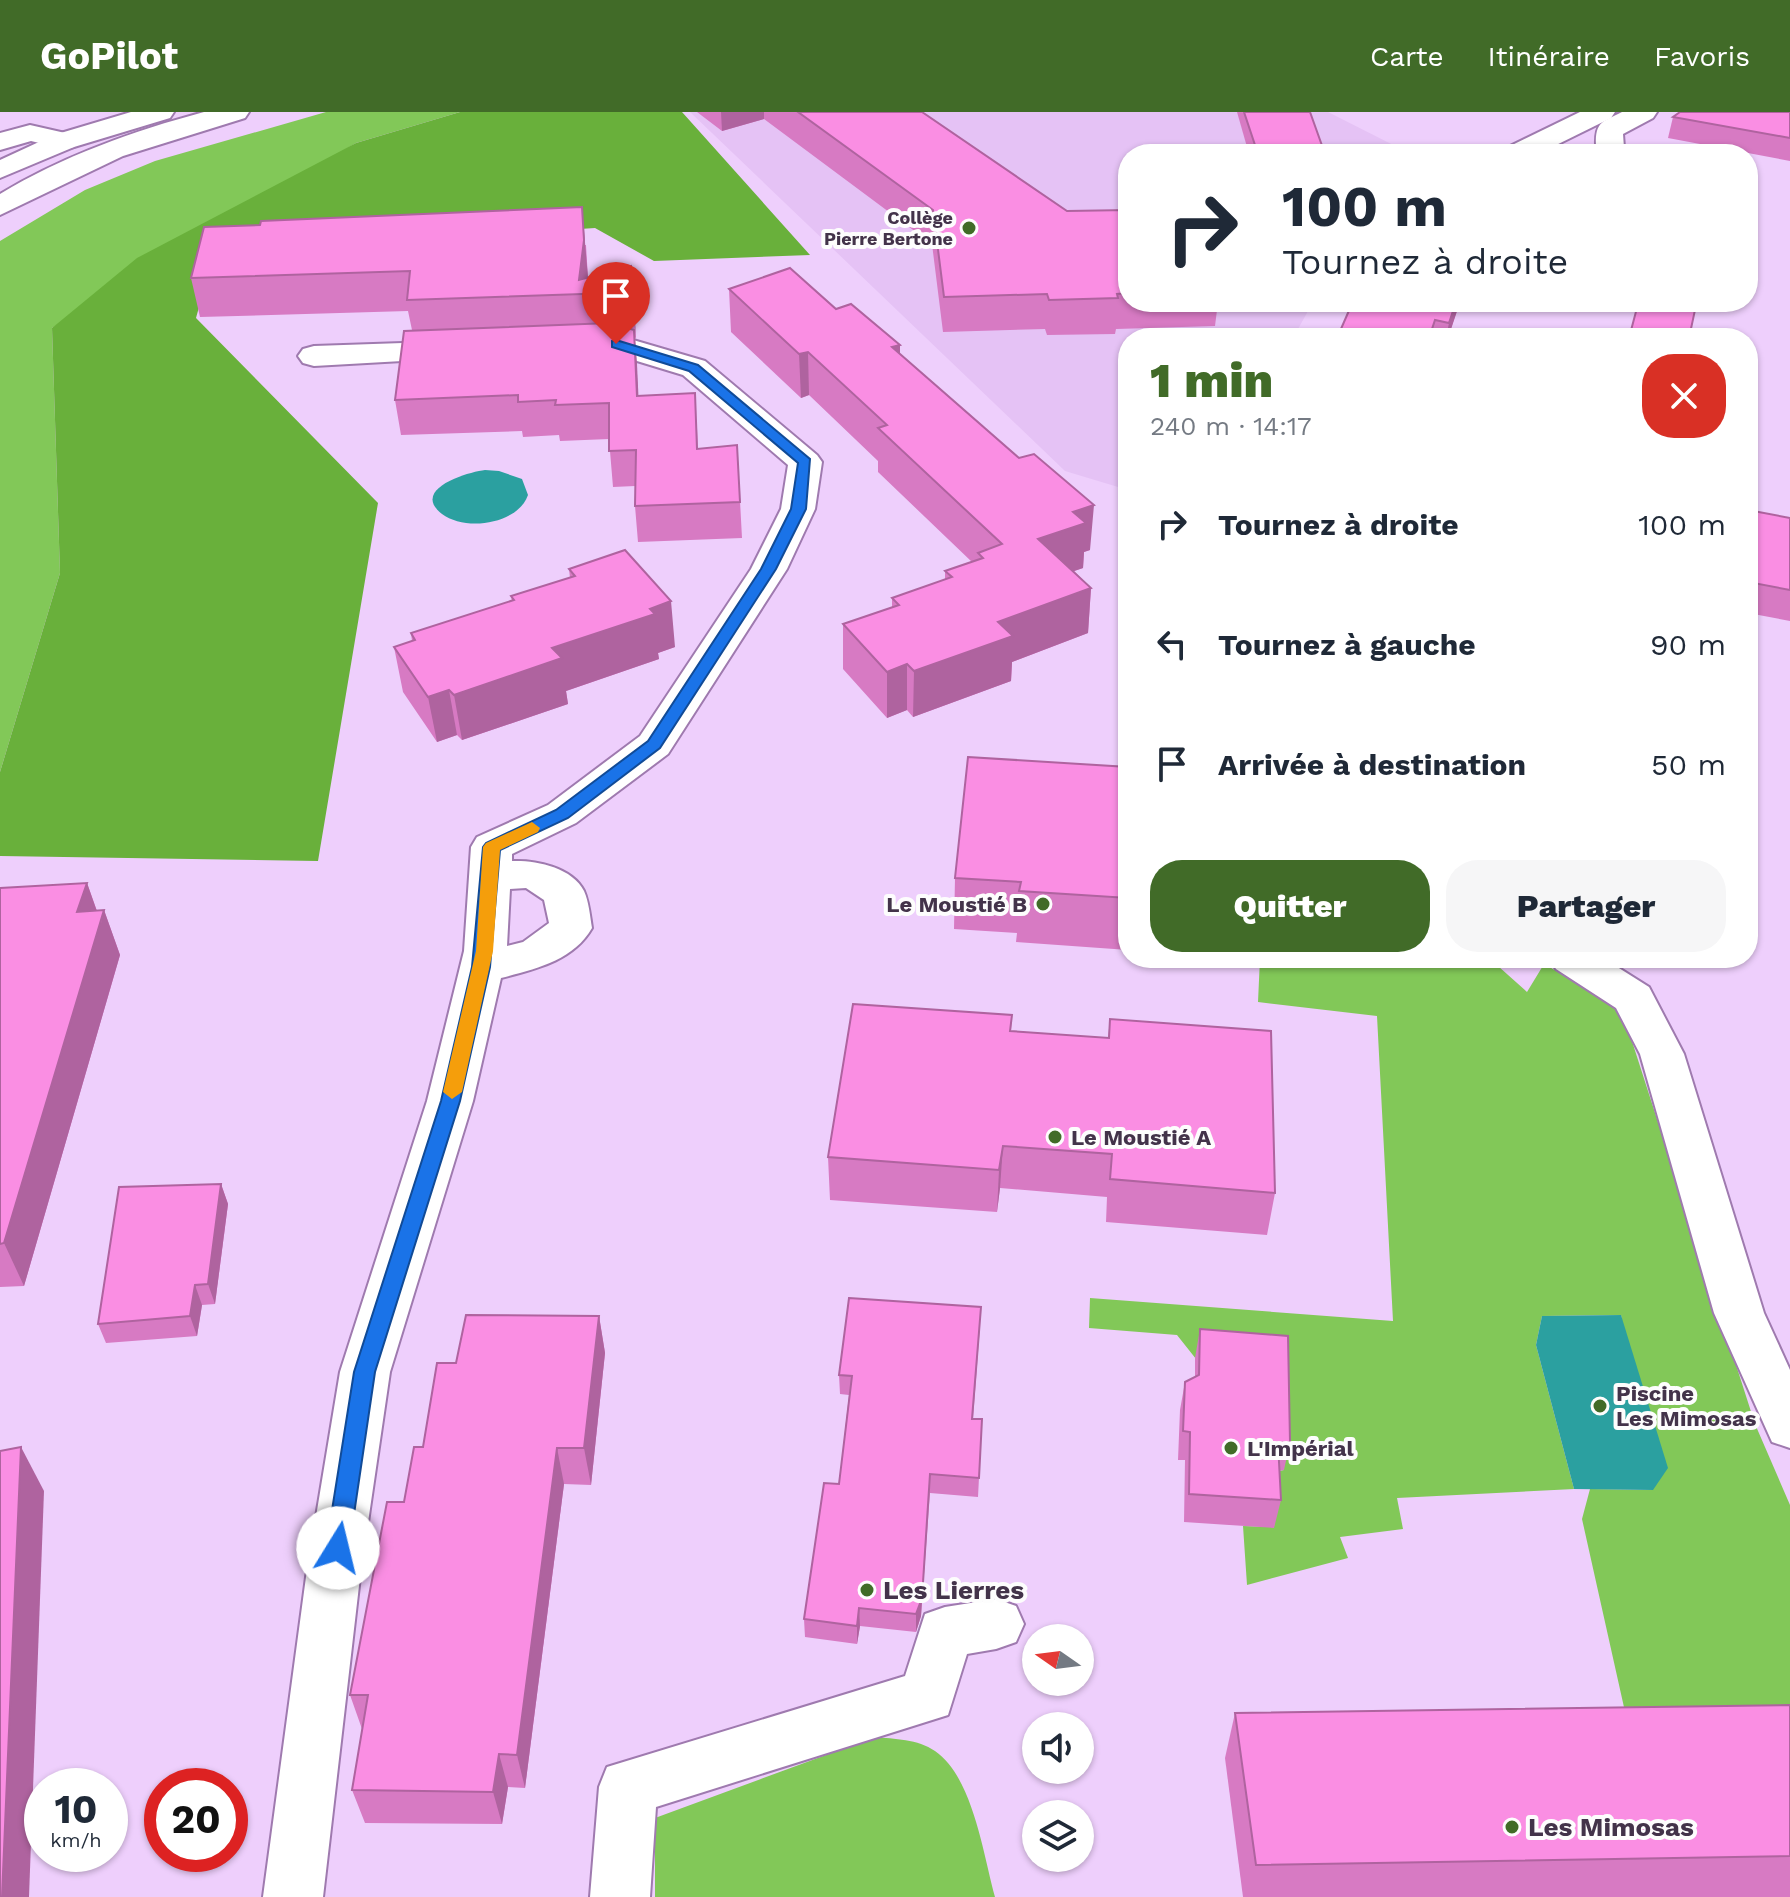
<!DOCTYPE html>
<html lang="fr">
<meta charset="utf-8">
<style>
body{margin:0;font-family:"Work Sans",sans-serif;background:#f6f6f7;color:#1f2937;height:100vh;display:flex;flex-direction:column;font-size:30px;white-space:nowrap}
*{box-sizing:border-box;margin:0}
p{font-size:26px;color:#747a83}
.icon{flex:none;width:44px;height:44px;fill:none;stroke:currentColor;stroke-width:2;stroke-linecap:round;stroke-linejoin:round}
.map{position:relative;flex:1;overflow:hidden}
.side{position:absolute;left:1118px;top:216px;width:640px;height:640px;display:flex;flex-direction:column;background:#fff;border-radius:32px;box-shadow:0 2px 6px #0004}
.side>*{flex:none}
.guide{position:absolute;left:1118px;top:32px;width:640px;height:168px;border-radius:32px;box-shadow:0 2px 6px #0004;background:#fff;color:#1f2937;overflow:hidden}
.needle{width:52px;rotate:284deg}
.buttons{position:absolute;left:1022px;top:1512px;display:grid;gap:16px}
.buttons a{display:grid;place-items:center;width:72px;height:72px;border-radius:50%;background:#fff;box-shadow:0 2px 6px #0004;font-size:40px}
.speed{position:absolute;left:24px;top:1656px;display:flex;gap:16px;font-size:40px;font-weight:700;text-align:center}
.speed>*{display:grid;place-content:center;width:104px;height:104px;border-radius:50%;background:#fff;box-shadow:0 2px 6px #0004;line-height:1}
.speed small{font-size:20px;font-weight:400}
.speed .limit{border:12px solid #d22;background:#fff;color:#111}
.pin{position:absolute;display:grid;place-items:center;width:68px;height:68px;color:#fff;margin:-82px -34px;border-radius:50% 50% 50% 0;rotate:-45deg;box-shadow:0 0 8px #0007}
.pin .icon{rotate:45deg}
.me{position:absolute;width:88px;margin:-44px;rotate:9deg;stroke-linejoin:round;filter:drop-shadow(0 0 6px #0008)}
.turn{display:flex;align-items:center;gap:28px;height:168px;padding:0 32px;font-size:36px}
.turn .icon{width:104px;height:104px;stroke-width:2.5}
.turn b{display:block;font-size:56px;line-height:68px}
.round{display:grid;place-items:center;flex:none;width:84px;height:84px;border-radius:32px;background:#f6f6f7}
.summary{display:flex;align-items:center;justify-content:space-between;height:136px;padding:0 32px}
h1{font-size:48px;font-weight:800;line-height:60px;color:#416b28}
.cta{display:flex;gap:16px;margin-top:auto;padding:16px 32px}
.cta a{flex:1;height:92px;border-radius:32px;background:#416b28;color:#fff;font-size:32px;font-weight:800;line-height:92px;text-align:center}
.cta a+a{background:#f6f6f7;color:#1f2937}
ul{padding:0;list-style:none}
li{display:flex;align-items:center;gap:24px;height:120px;padding:0 32px}
li div{flex:1}
li b{display:block;font-size:30px}
li em{font-style:normal}
header{display:flex;align-items:center;gap:48px;box-sizing:border-box;height:112px;padding:0 40px;background:#416b28;color:#fff}
header strong{font-size:38px}
nav{display:flex;gap:44px;margin-inline-start:auto;font-size:28px}
.map>svg:first-child{display:block}
.built{fill:#e5c2f5}
.green{fill:#82c858}
.forest{fill:#69b03b}
.water{fill:#2ba0a0}
.lines{fill:none;stroke-linecap:round;stroke-linejoin:round}
.minor-casing{stroke:#9f7aaf;stroke-width:4}
.major-casing{stroke:#9f7aaf;stroke-width:4}
.minor{fill:#fff;fill-rule:evenodd}
.major{fill:#fff;fill-rule:evenodd}
.wall{fill:#d77ac3}
.shaded-wall{fill:#af639f}
.building{fill:#fa8ee3;stroke:#af639f;stroke-width:2}
.route{fill:#1a73e8;stroke:#114b97;stroke-width:2}
.slow{fill:#f59e0b}
.poi-dot{fill:#416b28;stroke:#fdfdfd;stroke-width:3}
.labels{text-anchor:middle;stroke-width:8;stroke-linejoin:round;paint-order:stroke}
.far-poi-label{font-size:18px;font-weight:bold;fill:#43334a;stroke:#fdfdfd;text-anchor:end}
.poi-label{font-size:22px;font-weight:bold;fill:#43334a;stroke:#fdfdfd;text-anchor:start}
.near-poi-label{font-size:26px;font-weight:bold;fill:#43334a;stroke:#fdfdfd;text-anchor:start}
</style>
<header>
<strong>GoPilot</strong>
<nav><a>Carte</a><a>Itinéraire</a><a>Favoris</a></nav>
</header>
<div class="map">
<svg width="1790" height="1785" viewBox="0 0 1790 1785">
<rect width="100%" height="100%" fill="#eecffc"/>
<path class="built" d="M690,0h638l83,42h-283v148h185l-20,36h-165v152l-63,-19z"/>
<g class="green">
<path d="M326,0h134l-104,31 -304,185 8,245 -60,199v-531l85,-51 70,-29z"/>
<path d="M1260,846h229l38,34 17,-28 77,43 134,417 35,81v245l-156,2 -52,-233 8,-30 62,1 -31,-175 -79,1 -6,29 38,144 -177,9 6,31 -63,8 8,21 -101,27 -4,-59 31,1 4,-56 6,-1 -107,-135 -88,-7 1,-30 303,23 -16,-305 -119,-14z"/>
<path d="M875,1625c19,2 43,2 60,14 38,26 48,103 60,146h-340v-79z"/>
</g>
<path class="forest" d="M460,0h222l128,143 -156,6 -59,-33 -381,25 -18,65 182,185 -60,358 -318,-5v-84l60,-199 -8,-245 85,-70 219,-115z"/>
<g class="water">
<path d="M485,358l14,1 23,8 6,16c-10,29 -62,37 -86,19 -32,-25 26,-42 43,-44z"/>
<path d="M1621,1203l47,153 -15,22 -79,-1 -38,-144 6,-29z"/>
</g>
<g class="lines">
<defs>
<g id="minor">
<path d="M204,0h45l-4,6 -122,38 -123,59v-21c63,-38 133,-63 204,-82z"/>
<path d="M1580,0h35l-4,6 -73,36h-36l4,-6z"/>
<path d="M1622,0h35l-4,6 -30,16 1,14 -4,6h-33l9,-9c-1,-24 7,-23 26,-33z"/>
<path d="M30,13l44,10 4,6 -4,6 -10,2 -33,-8 -31,9v-17z"/>
<path d="M616,223l89,26 112,94 5,7 -7,47 -28,60 -119,185 -92,69 -64,31v7c23,-1 60,6 72,30 5,11 6,25 8,37 -19,33 -57,41 -91,50l-28,123 -83,271 -30,205 -37,320h-60l43,-320 34,-205 87,-271 37,-150 7,-104 6,-10 71,-32 92,-69 111,-167 30,-60 7,-44 -105,-90 -69,-21 -39,1 -11,-2 -5,-7 5,-7zM526,776l18,12 5,23 -26,19 -16,4 3,-57z"/>
<path d="M462,229l11,2 5,7 -5,7 -159,9 -11,-3 -5,-7 5,-7 11,-3z"/>
<path d="M1549,846h54l46,29 35,67 80,259 26,57v78l-18,-6 -58,-129 -74,-259 -24,-46 -60,-39z"/>
<path d="M996,1487l20,7 8,18 -8,18 -20,7 -29,5 -19,61 -292,92 -6,90h-60l9,-110 8,-20 298,-91 20,-62 20,-7z"/>
</g>
<path id="major" d="M131,0h43l-4,6 -96,29 -74,31v-18l54,-25z"/>
</defs>
<use href="#minor" class="minor-casing"/>
<use href="#major" class="major-casing"/>
<use href="#minor" class="minor"/>
<use href="#major" class="major"/>
</g>
<g class="wall">
<path d="M697,0h225l145,99 61,-1v92h90l-3,24 -99,3 -1,5 -68,1 -2,-6 -102,3 -11,-88 -168,-125 -42,12z"/>
<path d="M1237,0h73l15,42h-76z"/>
<path d="M1790,0v49l-122,-23 5,-21z"/>
<path d="M260,113l326,20 2,33 43,-12 3,39 2,33 -2,-1 4,59 59,32 1,21 39,-4 5,93 -104,4 -3,-36v-20l-22,1 -4,-48 -49,2 -1,-6 -36,2 -1,-6 -121,4 -6,-35 17,-70 -4,-19 -208,6 -9,-39z"/>
<path d="M729,177l107,20 64,46 190,195 -6,2 -1,16 -9,3 17,17 -3,45 -76,29 -1,19 -98,36 -6,-7 -20,8 -44,-49v-45l49,-17v-9l53,-18v-9l27,-9 -94,-90v-11l-69,-66 -8,3 -70,-66z"/>
<path d="M1365,190h95l-12,36h-111l25,-30z"/>
<path d="M1473,190h41l-2,6z"/>
<path d="M1748,398l42,8v103l-42,-8z"/>
<path d="M569,457l106,78 -17,6 1,6 -93,32 2,13 -106,36 -5,-5 -20,7 -34,-50 -9,-45 18,-6 -1,-8 101,-32 -1,-5 59,-18z"/>
<path d="M1128,655v183l-112,-8 1,-9 -63,-4 1,-51z"/>
<path d="M87,771l10,28 7,-1 16,45 -96,331 -24,1v-399z"/>
<path d="M1012,903l-1,16 97,7 2,-19 165,174 -8,42 -161,-13 1,-25 -107,-9 -3,24 -167,-12 -2,-43z"/>
<path d="M221,1072l7,20 -13,100 -13,1 -5,31 -91,7 -8,-19z"/>
<path d="M599,1204l6,37 -14,132 -27,-1 -39,304 -17,-1 -6,37 -137,-1 -13,-33 10,-61 -12,-34 73,-248 33,-84z"/>
<path d="M980,1214l-7,93h9l-4,78 -48,-4 -9,123 -5,16 -56,-6 -3,18 -52,-7 -1,-18 35,-135 10,-89 -9,-1 -1,-19z"/>
<path d="M1200,1217l90,113 -6,28 -5,1 2,29 -7,28 -90,-6 1,-62h-7l2,-50 5,-28 10,-5v-19z"/>
<path d="M1790,1593v192h-547l-18,-139 10,-45z"/>
</g>
<g class="shaded-wall">
<path d="M721,0h43v7l-42,12z"/>
<path d="M582,95l6,71 -9,2z"/>
<path d="M631,154l3,39 2,33 -4,-40z"/>
<path d="M1456,190h4l-12,36h-2l3,-15z"/>
<path d="M634,218l3,34 3,67 -3,-35z"/>
<path d="M900,233v43l-8,-41z"/>
<path d="M808,240l1,43 -8,3 -2,-44z"/>
<path d="M1094,393l-4,45 -6,2 -1,16 -47,16 2,-45 35,-27z"/>
<path d="M1091,476l-3,45 -76,29 -1,19 -98,36 1,-46 84,-49z"/>
<path d="M671,489l4,46 -17,6 1,6 -93,32 2,13 -106,36 -8,-45 98,-47z"/>
<path d="M907,552v46l-20,8v-46z"/>
<path d="M449,578l8,45 -20,7 -9,-45z"/>
<path d="M87,771l14,40 3,-13 16,45 -96,331 -20,-43 73,-331z"/>
<path d="M1003,1034l-3,42 -3,24 2,-42z"/>
<path d="M221,1072l7,20 -13,100 -7,-20z"/>
<path d="M195,1173l7,20 -5,31 -7,-20z"/>
<path d="M599,1204l6,37 -14,132 -7,-37z"/>
<path d="M21,1335l23,44 -15,406h-27z"/>
<path d="M557,1336l7,36 -39,304 -8,-33z"/>
<path d="M930,1362l-9,142 -5,16v-18z"/>
<path d="M859,1496l1,18 -3,18v-18z"/>
<path d="M499,1642l9,33 -6,37 -9,-32z"/>
</g>
<g class="building">
<path d="M798,0h124l145,99 61,-1v83l-11,1 1,4 -69,2 -2,-6 -103,3 -11,-87z"/>
<path d="M1244,0h66l15,42h-67z"/>
<path d="M1680,0h110v26l-117,-21z"/>
<path d="M582,95l2,33 -5,40 52,-14 1,32 -20,-5 -205,7 3,-29 -219,7 13,-51 56,-2 1,-4z"/>
<path d="M790,156l46,41 15,-5 49,41 -8,2 127,111 15,-4 60,51 -21,7 13,11 -48,16 53,49 -93,34 15,14 -99,35 -7,-7 -20,8 -44,-48 56,-19 -7,-7 60,-21 -7,-6 38,-13 -5,-5 24,-9 -124,-116 9,-3 -79,-73 -9,2 -70,-65z"/>
<path d="M1365,190h91l-7,21 -14,-3 -6,18h-92l14,-32 11,2z"/>
<path d="M1638,192l57,6 -6,28h-60z"/>
<path d="M610,211l24,7 3,66 58,-3 2,56 40,-4 3,57 -105,4 1,-56 -27,1v-48l-54,2 1,-5 -38,2v-7l-123,5 9,-69z"/>
<path d="M1748,398l42,8v72l-42,-8z"/>
<path d="M625,438l46,51 -21,8 5,5 -103,34 10,10 -108,37 -5,-5 -21,7 -34,-50 21,-7 -4,-7 103,-33 -3,-4 64,-20 -6,-7z"/>
<path d="M968,645l160,10v131l-109,-7 2,-9 -66,-4z"/>
<path d="M87,771l-10,29 27,-2 -100,333 -4,1v-356z"/>
<path d="M853,892l159,11 -2,16 99,7 1,-19 161,12 4,162 -165,-14 2,-25 -109,-8 -4,24 -171,-13z"/>
<path d="M221,1072l-13,100 -13,1 -5,31 -92,8 21,-137z"/>
<path d="M849,1186l132,9 -9,112h10l-3,59 -49,-4 -8,124 -6,16 -57,-6 -2,18 -53,-7 20,-136 15,1 13,-108 -13,-1z"/>
<path d="M466,1203l133,1 -15,132h-27l-40,307 -18,-1 -6,38 -141,-2 16,-95h-18l37,-193h17l10,-55h9l14,-84h19z"/>
<path d="M1200,1217l88,7 2,106 -12,1 3,57 -92,-6 1,-62 -7,-1 2,-49 14,-7z"/>
<path d="M21,1335l-19,450h-2v-446z"/>
<path d="M1790,1593v151l-534,9 -21,-152z"/>
</g>
<path class="route" d="M616,228l82,25 112,94 -4,50 -30,60 -116,179 -92,70 -68,32 -10,117 -30,134 -85,271 -26,176 -3,7 -8,3 -8,-3 -4,-7 28,-176 87,-271 31,-134 11,-120 3,-4 70,-33 92,-69 113,-172 30,-60 7,-46 -109,-92 -77,-24v-6z"/>
<path class="slow" d="M532,710l8,6 -2,4 -38,18 -7,101 -31,141 -10,7 -9,-7 33,-141 7,-104 3,-4z"/>
<g class="poi-dot">
<circle cx="969" cy="116" r="8"/>
<circle cx="1043" cy="792" r="8"/>
<circle cx="1055" cy="1025" r="8"/>
<circle cx="1600" cy="1294" r="8"/>
<circle cx="1231" cy="1336" r="8"/>
<circle cx="867" cy="1478" r="8"/>
<circle cx="1512" cy="1715" r="8"/>
</g>
<g class="labels">
<g class="far-poi-label">
<text x="953" y="112">Collège<tspan x="953" dy="21">Pierre Bertone</tspan></text>
</g>
<g class="poi-label">
<text x="1027" y="800" text-anchor="end">Le Moustié B</text>
<text x="1071" y="1033">Le Moustié A</text>
<text x="1616" y="1289">Piscine<tspan x="1616" dy="25">Les Mimosas</tspan></text>
<text x="1247" y="1344">L'Impérial</text>
</g>
<g class="near-poi-label">
<text x="883" y="1487">Les Lierres</text>
<text x="1528" y="1724">Les Mimosas</text>
</g>
</g>
</svg>
<div class="buttons">
<a><svg class="needle" viewBox="-14 -14 28 28"><path d="M0-13l5 13h-10z" fill="#e53935"/><path d="M0 13l5-13h-10z" fill="#747a83"/></svg></a>
<a><svg class="icon" aria-label="sound" viewBox="0 0 24 24"><path d="M4 9h4l5-4v14l-5-4H4zM17 9q2 3 0 6"/></svg></a>
<a><svg class="icon" aria-label="layers" viewBox="0 0 24 24"><path d="M12 4l9 5-9 5-9-5zM3 14l9 5 9-5"/></svg></a>
</div>
<div class="speed"><div>10<small>km/h</small></div><div class="limit">20</div></div>
<div class="pin" style="left:616px;top:232px;background:#d93025"><svg class="icon" aria-label="arrive" viewBox="0 0 24 24"><path d="M6 21V4h12l-3 4 3 4H6"/></svg></div>
<svg class="me" style="left:338px;top:1436px" viewBox="-20 -20 40 40"><circle r="19" fill="#fff"/><path d="M0-13L10 11 0 6-10 11z" fill="#1a73e8"/></svg>
<div class="guide">
<div class="turn"><svg class="icon" aria-label="right" viewBox="0 0 24 24"><path d="M7 20v-9h11M14 6l5 5-5 5"/></svg><div><b>100 m</b>Tournez à droite</div></div>
</div>
<section class="side">
<div class="summary"><div><h1>1 min</h1><p>240 m · 14:17</p></div><a class="round" style="background:#d93025;color:#fff"><svg class="icon" aria-label="close" viewBox="0 0 24 24"><path d="M6 6l12 12M18 6L6 18"/></svg></a></div>
<ul>
<li><svg class="icon" aria-label="right" viewBox="0 0 24 24"><path d="M7 20v-9h11M14 6l5 5-5 5"/></svg><div><b>Tournez à droite</b></div><em>100 m</em></li>
<li><svg class="icon" aria-label="left" viewBox="0 0 24 24"><path d="M17 20v-9H6M10 6l-5 5 5 5"/></svg><div><b>Tournez à gauche</b></div><em>90 m</em></li>
<li><svg class="icon" aria-label="arrive" viewBox="0 0 24 24"><path d="M6 21V4h12l-3 4 3 4H6"/></svg><div><b>Arrivée à destination</b></div><em>50 m</em></li>
</ul>
<div class="cta"><a>Quitter</a><a>Partager</a></div>
</section>
</div>
